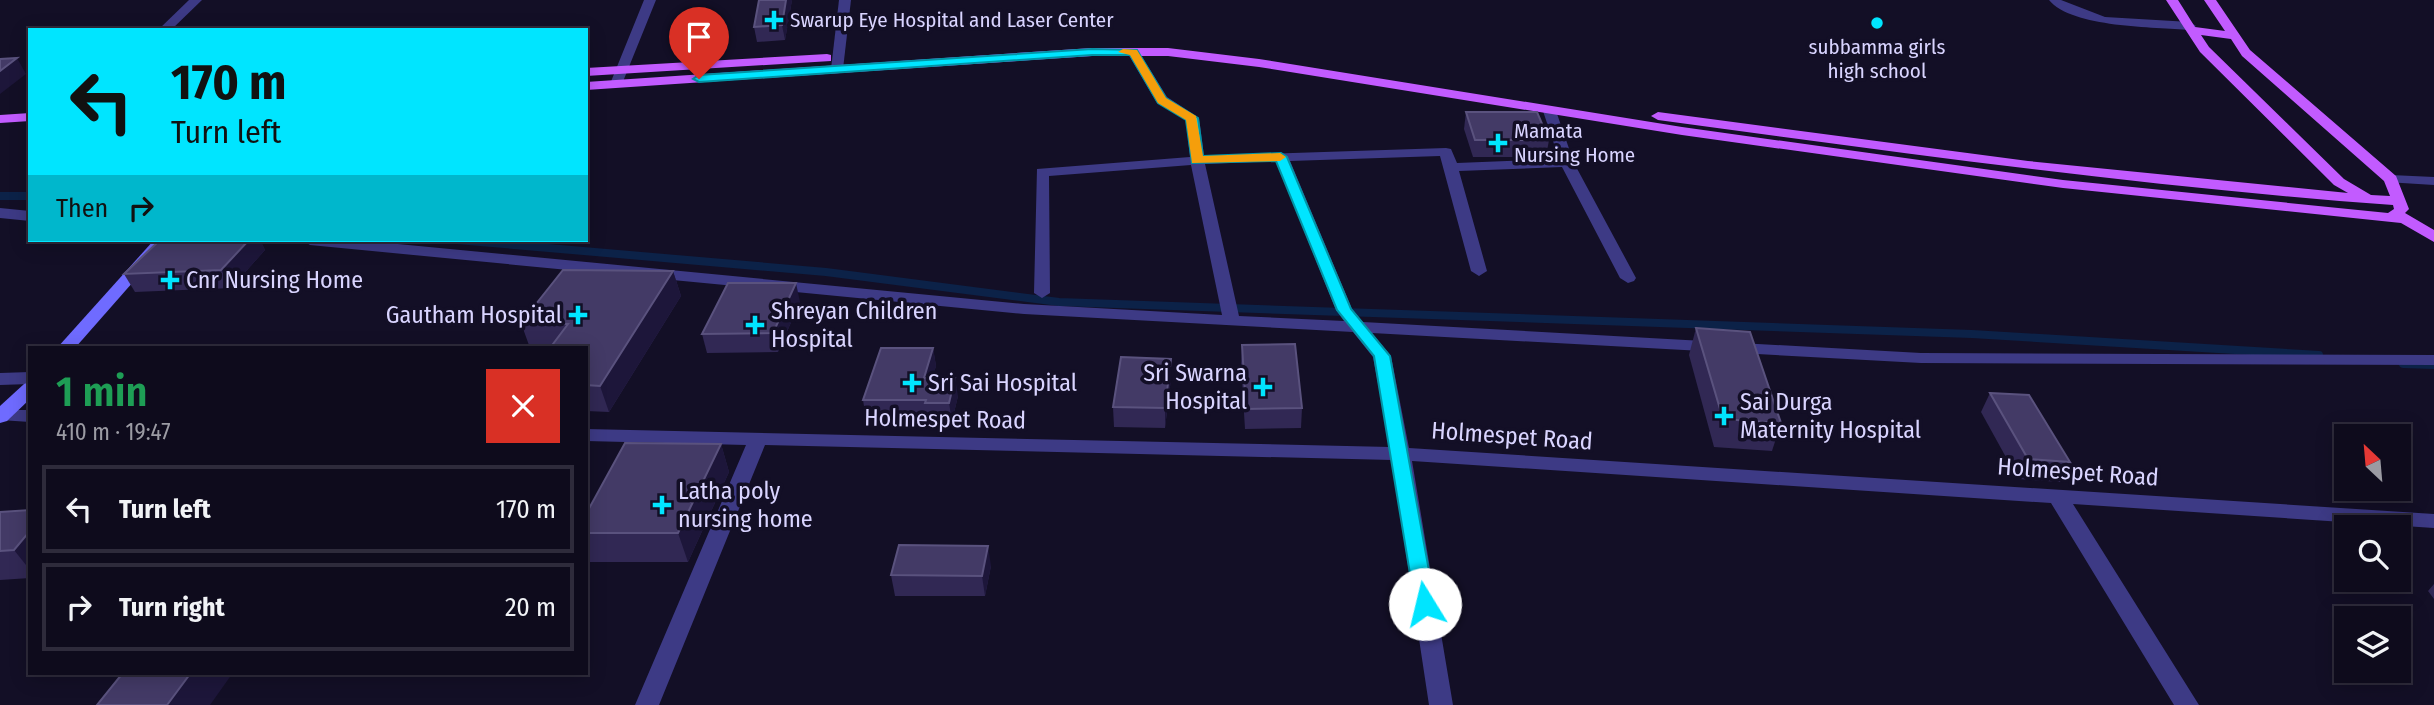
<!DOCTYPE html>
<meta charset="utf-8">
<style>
body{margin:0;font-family:"Fira Sans Condensed",sans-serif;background:#1c1929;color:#f1f3f6;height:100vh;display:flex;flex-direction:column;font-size:26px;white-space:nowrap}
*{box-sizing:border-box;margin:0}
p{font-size:23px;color:#9b9ba3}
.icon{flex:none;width:38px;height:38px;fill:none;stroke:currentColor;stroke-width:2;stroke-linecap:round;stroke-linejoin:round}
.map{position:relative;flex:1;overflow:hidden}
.details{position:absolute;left:28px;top:346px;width:560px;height:329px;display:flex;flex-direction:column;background:#0e0b1c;border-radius:0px;box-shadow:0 4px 18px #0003,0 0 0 2px #2e2b3b}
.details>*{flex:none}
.banner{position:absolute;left:28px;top:28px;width:560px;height:214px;border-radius:0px;box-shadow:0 4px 18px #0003,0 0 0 2px #2e2b3b;background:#00e5ff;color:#111;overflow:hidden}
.needle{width:46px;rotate:334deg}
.buttons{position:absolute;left:2334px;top:424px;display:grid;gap:14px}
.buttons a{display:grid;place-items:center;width:77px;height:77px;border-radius:0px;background:#0e0b1c;box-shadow:0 4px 18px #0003,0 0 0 2px #2e2b3b;font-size:35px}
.pin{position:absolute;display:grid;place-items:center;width:60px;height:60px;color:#fff;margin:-72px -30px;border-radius:50% 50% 50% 0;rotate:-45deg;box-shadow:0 0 7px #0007}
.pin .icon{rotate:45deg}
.me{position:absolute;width:77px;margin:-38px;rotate:351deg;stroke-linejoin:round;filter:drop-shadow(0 0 5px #0008)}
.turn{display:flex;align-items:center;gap:24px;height:147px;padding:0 28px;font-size:32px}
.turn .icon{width:91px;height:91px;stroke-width:2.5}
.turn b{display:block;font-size:49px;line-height:60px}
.then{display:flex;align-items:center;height:66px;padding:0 28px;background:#0003;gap:14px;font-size:26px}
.round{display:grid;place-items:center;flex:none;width:74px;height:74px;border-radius:0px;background:#1c1929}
.headline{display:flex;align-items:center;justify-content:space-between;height:119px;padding:0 28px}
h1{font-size:42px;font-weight:600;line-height:52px;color:#1e9e55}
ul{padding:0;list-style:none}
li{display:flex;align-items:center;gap:21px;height:88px;margin:0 14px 10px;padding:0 14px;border:4px solid #2e2b3b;border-radius:0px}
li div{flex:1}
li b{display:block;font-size:26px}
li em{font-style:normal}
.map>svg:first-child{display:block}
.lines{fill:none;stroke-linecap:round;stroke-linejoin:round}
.stream{stroke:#0c2248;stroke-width:8}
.minor{fill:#3d3a85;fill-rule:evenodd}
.secondary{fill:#6f6bff;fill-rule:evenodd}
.primary{fill:#c25bff;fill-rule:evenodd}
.wall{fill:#312854}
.shaded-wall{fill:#1d163a}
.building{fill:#433a66;stroke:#5a527e;stroke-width:2}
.route{fill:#00e5ff;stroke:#0095a6;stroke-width:2}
.slow{fill:#f59e0b}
.poi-dot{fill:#00e5ff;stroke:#130f26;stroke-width:2.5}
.labels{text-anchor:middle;stroke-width:7;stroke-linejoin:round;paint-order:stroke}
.far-poi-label{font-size:21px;fill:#d9d4ff;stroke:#130f26;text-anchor:start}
.poi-label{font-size:24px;fill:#d9d4ff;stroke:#130f26;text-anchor:start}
.street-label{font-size:24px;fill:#d9d4ff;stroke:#130f26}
</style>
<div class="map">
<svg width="2434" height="705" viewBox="0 0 2434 705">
<rect width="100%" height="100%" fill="#130f26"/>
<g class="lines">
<g class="stream">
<path d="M0,196h30"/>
<path d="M457,240l369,32 233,30 913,32 347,21"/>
<path d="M2403,364l31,1"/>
</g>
<g class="minor">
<path d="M189,0h13l-31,30h-13z"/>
<path d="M644,0h12l-34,84 -1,3h-10l-1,-3z"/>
<path d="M839,0h12l-8,69 -6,4 -6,-4z"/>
<path d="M2049,0h12l44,17 85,5 6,4 -6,4c-35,-3 -118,-2 -141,-30z"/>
<path d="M1133,48l4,1 30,48 32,21 5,38 242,-8 5,1 6,14 102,-4 -16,-48 7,-4 5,1 19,55 62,115 -2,3 -6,2 -8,-5 -58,-111 -103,4 28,100 -8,5 -8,-5 -31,-115 -150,5 62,148 11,13 558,31 513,2v10l-513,-2 -549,-30 19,23 18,92 1025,66v14l-361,-24 126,201h-25l-123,-202 -639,-42 41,244h-24l-37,-245 -627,-15 -106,260h-24l111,-260 -160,-4v-12l804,18 -17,-90 -20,-25 -329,-18 -714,-69 -8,-5h54l668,64 198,11 -31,-150 -142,11 1,117 -8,5 -8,-5 3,-124 153,-12 -4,-37 -29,-17 -30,-51zM1276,161l60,149 8,11 -105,-5 -34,-152z"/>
<path d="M2391,175l43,2v8l-48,-3 -2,-3 2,-3z"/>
<path d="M0,208l30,3v10l-30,-3z"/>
<path d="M30,372v12l-30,1v-12z"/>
<path d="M0,410h30v12l-30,-2z"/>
</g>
<g class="secondary">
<path d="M154,240h16l-95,108h-18z"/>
<path d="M30,382v17l-23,22 -7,2v-17l24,-22z"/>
</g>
<g class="primary">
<path d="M2166,0h12l17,27 30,4 -21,-31h12l34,50 146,126 13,33 -4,4 29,17v12l-33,-19 -338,-35 -381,-53 -423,-68 -91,-11h-76l-506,34v-8l506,-34h76l91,11 423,68 381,53 325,33 6,-4 -1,-4c-246,-18 -490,-52 -735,-85l-7,-4 7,-4 370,49 320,32 -14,-8 -134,-133zM2201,35l30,4 11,17 142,125 6,15 -19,-1 -27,-16 -135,-132z"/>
<path d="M827,54l4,1v6l-245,15v-8z"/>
<path d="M30,113v8l-30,2v-8z"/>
</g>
</g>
<g class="wall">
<path d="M792,0l-7,40 -28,2 -3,-15z"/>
<path d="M1466,112l83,28 -3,17h-73l-9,-28z"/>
<path d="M160,240h100l5,10 -34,38 -96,4 -11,-18z"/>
<path d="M673,271l8,25 -72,116 -23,-1v-63h-56l-9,-25z"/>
<path d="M800,302l-22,50 -71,1 -5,-19z"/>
<path d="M1696,328l85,95 -9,28 -58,-4 -25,-92z"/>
<path d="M1242,345l60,63 -1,20 -56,1 -4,-65z"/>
<path d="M933,348l3,18 -4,12 26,18 -6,25h-24v-3h-62l-3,-18z"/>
<path d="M1171,378l-6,50 -51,-1 -1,-20z"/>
<path d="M1990,393l80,69 -10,20 -42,-3 -37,-67z"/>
<path d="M721,444l8,28 -41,90h-101l-1,-3v-45z"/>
<path d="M0,512l30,19v47l-30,2z"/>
<path d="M991,566l-6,30h-90l-4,-21z"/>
<path d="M2434,584v15l-6,-8z"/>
</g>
<g class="shaded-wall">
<path d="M786,0h6l-7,40 -3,-15z"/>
<path d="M17,58l9,16 -26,20v-23z"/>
<path d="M249,240h11l5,10 -34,38 -10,-18z"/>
<path d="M673,271l8,25 -72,116 -9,-26z"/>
<path d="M796,283l4,19 -22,50 -5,-19z"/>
<path d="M933,348l3,18 -9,30 -3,-18z"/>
<path d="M1171,359v19l-6,50v-20z"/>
<path d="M955,378l3,18 -6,25 -3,-18z"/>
<path d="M721,444l8,28 -41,90 -10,-29z"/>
<path d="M30,531v39l-16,-20z"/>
<path d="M988,546l3,20 -6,30 -3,-20z"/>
<path d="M190,674h42l-22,31h-43z"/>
</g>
<g class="building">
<path d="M759,0h27l-4,25 -28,2z"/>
<path d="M17,58l-17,13v-12z"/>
<path d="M1466,112h71l12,28h-74z"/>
<path d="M160,240h89l-28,30 -97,4z"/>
<path d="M563,270l110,1 -73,115 -14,-1v-37h-36l18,-24 -47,-1z"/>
<path d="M728,283h68l-23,50 -71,1z"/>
<path d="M1696,328l54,4 31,91 -58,-4z"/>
<path d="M1295,344l7,64 -56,1 -4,-64z"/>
<path d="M881,348h52l-9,30h31l-6,25h-24l1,-3h-63z"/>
<path d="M1121,357l50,2 -6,49 -52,-1z"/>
<path d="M1990,393l39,2 41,67 -42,-3z"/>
<path d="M625,443l96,1 -43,89h-92v-19z"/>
<path d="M30,510v21l-16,19 -14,1v-39z"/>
<path d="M899,545l89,1 -6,30 -91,-1z"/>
<path d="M122,674h68l-23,31h-70z"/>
</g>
<path class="route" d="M1092,49l45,1 29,48 32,20 5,38 78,-3 6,4 64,152 39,47 45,248 -3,6 -7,2 -7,-2 -3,-6 -41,-248 -37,-46 -61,-149 -84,2 -6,-43 -28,-17 -28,-48h-38l-393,27 -6,-3 6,-4z"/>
<path class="slow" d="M1123,49l14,1 29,48 30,18 7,40 77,-3 6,4 -6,4 -88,2 -6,-43 -28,-17 -28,-48 -12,-3z"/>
<g class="poi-dot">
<path d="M770.5 9.5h7v7h7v7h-7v7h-7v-7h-7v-7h7z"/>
<circle cx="1877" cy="23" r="7"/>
<path d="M1494.5 132.5h7v7h7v7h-7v7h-7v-7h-7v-7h7z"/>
<path d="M166.5 269.5h7v7h7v7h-7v7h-7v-7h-7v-7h7z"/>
<path d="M574.5 304.5h7v7h7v7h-7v7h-7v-7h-7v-7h7z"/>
<path d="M751.5 314.5h7v7h7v7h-7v7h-7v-7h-7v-7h7z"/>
<path d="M908.5 372.5h7v7h7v7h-7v7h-7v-7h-7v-7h7z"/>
<path d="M1259.5 376.5h7v7h7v7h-7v7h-7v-7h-7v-7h7z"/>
<path d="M1720.5 405.5h7v7h7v7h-7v7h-7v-7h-7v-7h7z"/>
<path d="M658.5 494.5h7v7h7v7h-7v7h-7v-7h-7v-7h7z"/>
</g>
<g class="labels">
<g class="far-poi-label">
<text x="790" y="27">Swarup Eye Hospital and Laser Center</text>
<text x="1877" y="54" text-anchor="middle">subbamma girls<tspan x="1877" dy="24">high school</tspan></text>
<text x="1514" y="138">Mamata<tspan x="1514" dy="24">Nursing Home</tspan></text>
</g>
<g class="poi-label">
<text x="186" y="288">Cnr Nursing Home</text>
<text x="771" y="319">Shreyan Children<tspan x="771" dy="28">Hospital</tspan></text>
<text x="562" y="323" text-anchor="end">Gautham Hospital</text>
<text x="1247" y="381" text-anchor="end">Sri Swarna<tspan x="1247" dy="28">Hospital</tspan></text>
<text x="928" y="391">Sri Sai Hospital</text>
<text x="1740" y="410">Sai Durga<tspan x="1740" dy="28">Maternity Hospital</tspan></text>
<text x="678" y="499">Latha poly<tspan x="678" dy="28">nursing home</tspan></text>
</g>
<g class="street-label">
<text transform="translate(945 419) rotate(1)" y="8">Holmespet Road</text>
<text transform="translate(1512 436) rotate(4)" y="8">Holmespet Road</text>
<text transform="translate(2078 472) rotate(4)" y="8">Holmespet Road</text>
</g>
</g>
</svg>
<div class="buttons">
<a><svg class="needle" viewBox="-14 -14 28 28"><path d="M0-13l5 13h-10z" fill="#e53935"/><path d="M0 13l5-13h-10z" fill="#9b9ba3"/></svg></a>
<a><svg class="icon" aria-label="search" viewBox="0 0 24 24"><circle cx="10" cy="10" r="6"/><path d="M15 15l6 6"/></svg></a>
<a><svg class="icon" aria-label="layers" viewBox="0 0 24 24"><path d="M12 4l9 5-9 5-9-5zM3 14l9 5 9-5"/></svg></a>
</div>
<div class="pin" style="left:699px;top:79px;background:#d93025"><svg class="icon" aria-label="arrive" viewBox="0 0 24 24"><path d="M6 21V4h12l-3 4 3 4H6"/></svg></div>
<svg class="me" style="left:1425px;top:604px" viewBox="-20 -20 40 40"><circle r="19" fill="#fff"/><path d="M0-13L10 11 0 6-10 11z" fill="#00e5ff"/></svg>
<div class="banner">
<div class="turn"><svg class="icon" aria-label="left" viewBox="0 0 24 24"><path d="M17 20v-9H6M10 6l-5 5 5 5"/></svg><div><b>170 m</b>Turn left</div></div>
<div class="then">Then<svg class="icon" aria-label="right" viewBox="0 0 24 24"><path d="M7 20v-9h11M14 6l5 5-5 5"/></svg></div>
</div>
<section class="details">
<div class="headline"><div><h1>1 min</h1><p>410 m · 19:47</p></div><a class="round" style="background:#d93025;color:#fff"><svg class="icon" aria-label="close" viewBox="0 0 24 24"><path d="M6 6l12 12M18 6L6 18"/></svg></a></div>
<ul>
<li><svg class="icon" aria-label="left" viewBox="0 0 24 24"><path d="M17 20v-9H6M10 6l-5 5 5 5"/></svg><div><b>Turn left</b></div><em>170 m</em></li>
<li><svg class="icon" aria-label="right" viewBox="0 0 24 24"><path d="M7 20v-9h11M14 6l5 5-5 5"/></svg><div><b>Turn right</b></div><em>20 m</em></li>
</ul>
</section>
</div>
